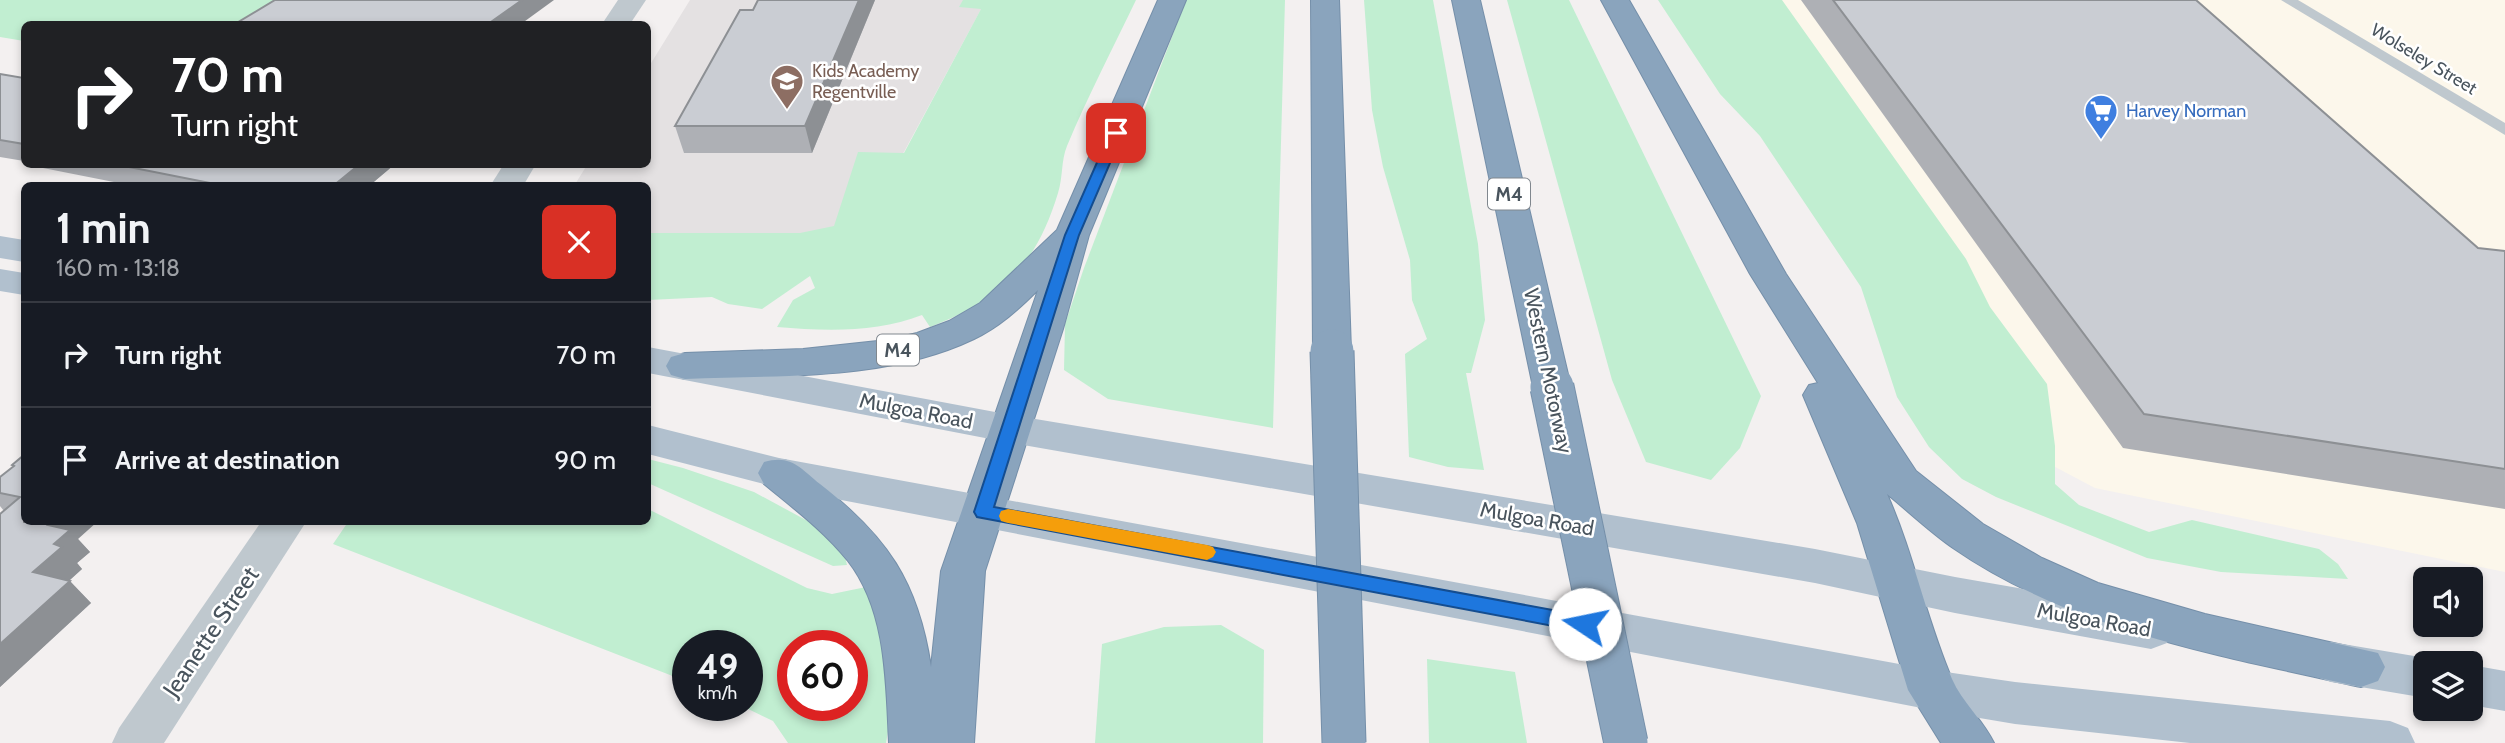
<!DOCTYPE html>
<meta charset="utf-8">
<style>
body{margin:0;font-family:Cabin,sans-serif;background:#20242c;color:#f1f3f6;height:100vh;display:flex;flex-direction:column;font-size:26px;white-space:nowrap}
*{box-sizing:border-box;margin:0}
p{font-size:23px;color:#9ea1a6}
.icon{flex:none;width:38px;height:38px;fill:none;stroke:currentColor;stroke-width:2;stroke-linecap:round;stroke-linejoin:round}
.map{position:relative;flex:1;overflow:hidden}
.panel{position:absolute;left:21px;top:182px;width:630px;height:343px;display:flex;flex-direction:column;background:#171b24;border-radius:10px;box-shadow:0 4px 10px #0003}
.panel>*{flex:none}
.banner{position:absolute;left:21px;top:21px;width:630px;height:147px;border-radius:10px;box-shadow:0 4px 10px #0003;background:#202124;color:#fff;overflow:hidden}
.buttons{position:absolute;left:2413px;top:567px;display:grid;gap:14px}
.buttons a{display:grid;place-items:center;width:70px;height:70px;border-radius:10px;background:#171b24;box-shadow:0 4px 10px #0003;font-size:35px}
.speed{position:absolute;left:672px;top:630px;display:flex;gap:14px;font-size:35px;font-weight:700;text-align:center}
.speed>*{display:grid;place-content:center;width:91px;height:91px;border-radius:50%;background:#171b24;box-shadow:0 4px 10px #0003;line-height:1}
.speed small{font-size:18px;font-weight:400}
.speed .limit{border:10px solid #d22;background:#fff;color:#111}
.pin{position:absolute;display:grid;place-items:center;width:60px;height:60px;color:#fff;margin:-30px;border-radius:14px;box-shadow:0 4px 10px #0006}
.me{position:absolute;width:77px;margin:-38px;rotate:281deg;stroke-linejoin:round;filter:drop-shadow(0 0 5px #0008)}
.turn{display:flex;align-items:center;gap:24px;height:147px;padding:0 35px;font-size:32px}
.turn .icon{width:91px;height:91px;stroke-width:2.5}
.turn b{display:block;font-size:49px;line-height:60px}
.round{display:grid;place-items:center;flex:none;width:74px;height:74px;border-radius:10px;background:#20242c}
.head{display:flex;align-items:center;justify-content:space-between;height:119px;padding:0 35px}
h1{font-size:42px;font-weight:700;line-height:52px}
ul{padding:0;list-style:none}
li{display:flex;align-items:center;gap:21px;height:105px;padding:0 35px;border-top:2px solid #363941}
li div{flex:1}
li b{display:block;font-size:26px}
li em{font-style:normal}
.map>svg:first-child{display:block}
.commercial{fill:#fcf7eb}
.education{fill:#e4e1e2}
.green{fill:#c1eed1;fill-rule:evenodd}
.lines{fill:none;stroke-linecap:round;stroke-linejoin:round}
.motorway-casing{stroke:#758fa9;stroke-width:2}
.service{fill:#bfc8ce;fill-rule:evenodd}
.minor{fill:#bfc8ce;fill-rule:evenodd}
.tertiary{fill:#bfc8ce;fill-rule:evenodd}
.primary{fill:#b1c0ce;fill-rule:evenodd}
.motorway{fill:#8aa4bd;fill-rule:evenodd}
.motorway-bridge-casing{stroke:#758fa9;stroke-width:45;stroke-linecap:butt}
.motorway-bridge{stroke:#8aa4bd;stroke-width:43}
.wall{fill:#aeb0b5}
.shaded-wall{fill:#8d9094}
.building{fill:#cacdd3;stroke:#8d9094;stroke-width:2}
.route{fill:#1e77de;stroke:#144d90;stroke-width:2}
.slow{fill:#f59e0b}
.labels{text-anchor:middle;stroke-width:5;stroke-linejoin:round;paint-order:stroke}
.far-street-label{font-size:18px;fill:#49545d;stroke:#fff}
.far-education-label{font-size:18px;fill:#785e54;stroke:#fff;text-anchor:start}
.far-shop-label{font-size:18px;fill:#366cbe;stroke:#fff;text-anchor:start}
.shield{fill:#fff;stroke:#80878e;stroke-width:2}
.shield-label{font-size:19px;font-weight:bold;fill:#49545d}
.street-label{font-size:21px;fill:#49545d;stroke:#fff}
.near-street-label{font-size:24px;fill:#49545d;stroke:#fff}
</style>
<div class="map">
<svg width="2505" height="743" viewBox="0 0 2505 743">
<rect width="100%" height="100%" fill="#f3f0f0"/>
<path class="commercial" d="M1732,0h773v572l-410,-84 -91,-48z"/>
<path class="education" d="M690,0h296l-135,250 -203,-8v-56h-74l13,-21 61,-1v-96z"/>
<g class="green">
<path d="M0,0h298l-38,24h-236v17l-24,-4z"/>
<path d="M963,0h173c-23,48 -48,96 -69,146 -6,14 -4,32 -9,47 -22,73 -58,107 -128,134l-8,-12c-45,18 -97,16 -145,12l16,-27 22,-12 -5,-12 -48,33 -34,-5 -16,-7 -64,3v-67h152l34,-7 24,-74 46,1 77,-144 -22,-2z"/>
<path d="M1186,0h99l-12,428 -165,-29 -44,-29 1,-46 19,-56z"/>
<path d="M1364,0h69l45,244 7,76 -14,53h-5l18,97 -36,-3 -39,-10 -4,-103 22,-15 -15,-39 -2,-40 -27,-93 -11,-57z"/>
<path d="M1507,0h62l192,396 -21,52 -29,32 -65,-18 -34,-82z"/>
<path d="M1658,0h124l184,259 24,48 57,77 8,62v38l24,21 70,27 43,-12 127,29 19,15 10,15 -127,-7 -74,-14 -151,-61 -34,-18 -33,-32 -32,-50 -36,-110 -101,-151 -40,-42z"/>
<path d="M648,459l35,9 71,24 63,34 26,22 4,17 -14,1 -185,-83z"/>
<path d="M648,509l159,79 25,6 34,-7 11,10 18,95 -9,51h-98l-15,-22 -33,-16h7v-59h-59v36l-355,-138 15,-22h300zM793,646h59v59h-59z"/>
<path d="M1221,625l43,25 -1,93h-168l7,-99 62,-17z"/>
<path d="M1427,659l88,13 12,71h-98z"/>
</g>
<g class="lines">
<defs>
<g id="motorway">
<path d="M1158,0h28l-97,235 -26,94 -78,242 -11,172h-85c-3,-60 -2,-132 -41,-182 -24,-30 -55,-53 -84,-77l-6,-11 6,-11c27,-8 36,6 56,22 67,53 98,97 111,183l10,-96 97,-281c-19,19 -39,37 -64,49 -88,42 -194,36 -289,40l-14,-4 -5,-9 5,-9 14,-4 118,-4 84,-9 30,-7 32,-12 31,-18 77,-73z"/>
<path d="M1311,0h28l12,351 -6,9 -13,4 -13,-4 -6,-9z"/>
<path d="M1452,0h28l91,387 -5,10 -14,3 -14,-3 -5,-10z"/>
<path d="M1601,0h28l157,274 130,197 67,53 59,34 56,25 107,31 173,39 7,14 -7,14 -17,6c-139,-31 -288,-56 -408,-139 -23,-16 -44,-36 -66,-54 27,60 39,125 65,185 10,23 31,41 42,64h-53l-33,-53 -51,-167 -54,-128 6,-10 9,-2 -68,-109z"/>
</g>
</defs>
<use href="#motorway" class="motorway-casing"/>
<path class="service" d="M2281,0h17l207,123v12z"/>
<path class="minor" d="M261,522h45l-142,221h-52l7,-15z"/>
<g class="tertiary">
<path d="M618,0h28l-16,24h-28z"/>
<path d="M504,164h32l-13,22h-33z"/>
</g>
<g class="primary">
<path d="M0,236l24,4v22l-24,-4z"/>
<path d="M0,269l24,4v22l-24,-4z"/>
<path d="M648,347l363,68 804,134 140,28 196,34 16,6 7,13 -7,13 -16,6 -196,-36 -140,-30 -804,-140 -363,-70z"/>
<path d="M648,425l131,33 1153,212 83,12 375,39 18,7 7,15h-225l-175,-19 -83,-14 -1153,-222 -131,-34z"/>
<path d="M2331,642l95,16 15,5h-15v35l-95,-16 -17,-6 -7,-14 7,-14z"/>
<path d="M2471,665l34,6v40l-34,-6z"/>
</g>
<use href="#motorway" class="motorway"/>
<defs>
<g id="motorway-bridge">
<path d="M1332,351l12,392"/>
<path d="M1552,387l74,356"/>
</g>
</defs>
<use href="#motorway-bridge" class="motorway-bridge-casing"/>
<use href="#motorway-bridge" class="motorway-bridge"/>
</g>
<g class="wall">
<path d="M875,0l-63,153h-128l-9,-27 78,-116z"/>
<path d="M1801,0h395l282,248 27,3v258l-382,-61z"/>
<path d="M0,74l24,4v83l-24,-4z"/>
<path d="M40,164h355l-26,22h-235l-91,-18z"/>
<path d="M24,455l54,84 12,13 -13,11 5,6 -13,12 22,22 -91,84v-173l4,-3 -4,-5v-29l13,-10 -1,-2z"/>
</g>
<g class="shaded-wall">
<path d="M522,0h32l-33,24h-33z"/>
<path d="M859,0h16l-63,153 -7,-27z"/>
<path d="M360,164h35l-26,22h-36z"/>
<path d="M52,522h45l-19,17 12,13 -13,11 5,6 -28,25 -21,-22 21,-28 -6,-19z"/>
<path d="M70,581l21,22 -91,84v-43z"/>
</g>
<g class="building">
<path d="M275,0h247l-34,24h-253z"/>
<path d="M758,0h101l-54,126h-130l65,-116h13z"/>
<path d="M1833,0h363l282,248 27,3v218l-361,-55z"/>
<path d="M0,74l24,4v66l-24,-4z"/>
<path d="M114,164h246l-27,22h-108z"/>
<path d="M24,455v67h28l-4,3 22,5 -16,14 8,3 -29,25 37,9 -70,63v-130l20,-17 -20,-4v-16l14,-11 -2,-1z"/>
</g>
<path class="route" d="M1116,129l7,4 -44,102 -85,272 591,109 7,3 2,5 -2,6 -7,2 -608,-115 -3,-5 91,-277 45,-102z"/>
<path class="slow" d="M1008,509l199,36 6,2 3,5 -3,5 -6,3 -199,-37 -7,-2 -2,-5 2,-5z"/>
<defs>
<symbol id="school-pin" viewBox="-11 -11 22 30"><path d="M0 17L-7.5 6A9.5 9.5 0 1 1 7.5 6Z" fill="#8d6e63" stroke="#fff"/><path d="M0-5L7-2L0 1L-7-2ZM-4 1L0 2.5L4 1V4Q0 6-4 4Z" fill="#fff"/></symbol>
<symbol id="supermarket-pin" viewBox="-11 -11 22 30"><path d="M0 17L-7.5 6A9.5 9.5 0 1 1 7.5 6Z" fill="#3f7fe0" stroke="#fff"/><path d="M-6-5.5h2.5l.6 2H6L4.5 2H-2.5L-4.4-4H-6ZM-1.5 3.2a1.3 1.3 0 1 0 .1 0ZM3 3.2a1.3 1.3 0 1 0 .1 0Z" fill="#fff"/></symbol>
</defs>
<g fill-rule="evenodd">
<use href="#school-pin" x="768" y="62" width="38" height="52"/>
<use href="#supermarket-pin" x="2082" y="92" width="38" height="52"/>
</g>
<g class="labels">
<g class="far-street-label">
<text transform="translate(2424 59) rotate(31)" y="6">Wolseley Street</text>
</g>
<g class="far-education-label">
<text x="812" y="77">Kids Academy<tspan x="812" dy="21">Regentville</tspan></text>
</g>
<g class="far-shop-label">
<text x="2126" y="117">Harvey Norman</text>
</g>
<g class="shield">
<rect x="1488" y="178.5" width="42" height="31" rx="5"/>
<rect x="877" y="334.5" width="42" height="31" rx="5"/>
</g>
<g class="shield-label">
<text x="1509" y="201">M4</text>
<text x="898" y="357">M4</text>
</g>
<g class="street-label">
<text transform="translate(1548 371) rotate(78)" y="7">Western Motorway</text>
<text transform="translate(916 411) rotate(11)" y="7">Mulgoa Road</text>
<text transform="translate(1537 519) rotate(10)" y="7">Mulgoa Road</text>
<text transform="translate(2094 620) rotate(10)" y="7">Mulgoa Road</text>
</g>
<g class="near-street-label">
<text transform="translate(211 632) rotate(-56)" y="8">Jeanette Street</text>
</g>
</g>
</svg>
<div class="buttons">
<a><svg class="icon" aria-label="sound" viewBox="0 0 24 24"><path d="M4 9h4l5-4v14l-5-4H4zM17 9q2 3 0 6"/></svg></a>
<a><svg class="icon" aria-label="layers" viewBox="0 0 24 24"><path d="M12 4l9 5-9 5-9-5zM3 14l9 5 9-5"/></svg></a>
</div>
<div class="speed"><div>49<small>km/h</small></div><div class="limit">60</div></div>
<div class="pin" style="left:1116px;top:133px;background:#d93025"><svg class="icon" aria-label="arrive" viewBox="0 0 24 24"><path d="M6 21V4h12l-3 4 3 4H6"/></svg></div>
<svg class="me" style="left:1585px;top:624px" viewBox="-20 -20 40 40"><circle r="19" fill="#fff"/><path d="M0-13L10 11 0 6-10 11z" fill="#1e77de"/></svg>
<div class="banner">
<div class="turn"><svg class="icon" aria-label="right" viewBox="0 0 24 24"><path d="M7 20v-9h11M14 6l5 5-5 5"/></svg><div><b>70 m</b>Turn right</div></div>
</div>
<section class="panel">
<div class="head"><div><h1>1 min</h1><p>160 m · 13:18</p></div><a class="round" style="background:#d93025;color:#fff"><svg class="icon" aria-label="close" viewBox="0 0 24 24"><path d="M6 6l12 12M18 6L6 18"/></svg></a></div>
<ul>
<li><svg class="icon" aria-label="right" viewBox="0 0 24 24"><path d="M7 20v-9h11M14 6l5 5-5 5"/></svg><div><b>Turn right</b></div><em>70 m</em></li>
<li><svg class="icon" aria-label="arrive" viewBox="0 0 24 24"><path d="M6 21V4h12l-3 4 3 4H6"/></svg><div><b>Arrive at destination</b></div><em>90 m</em></li>
</ul>
</section>
</div>
